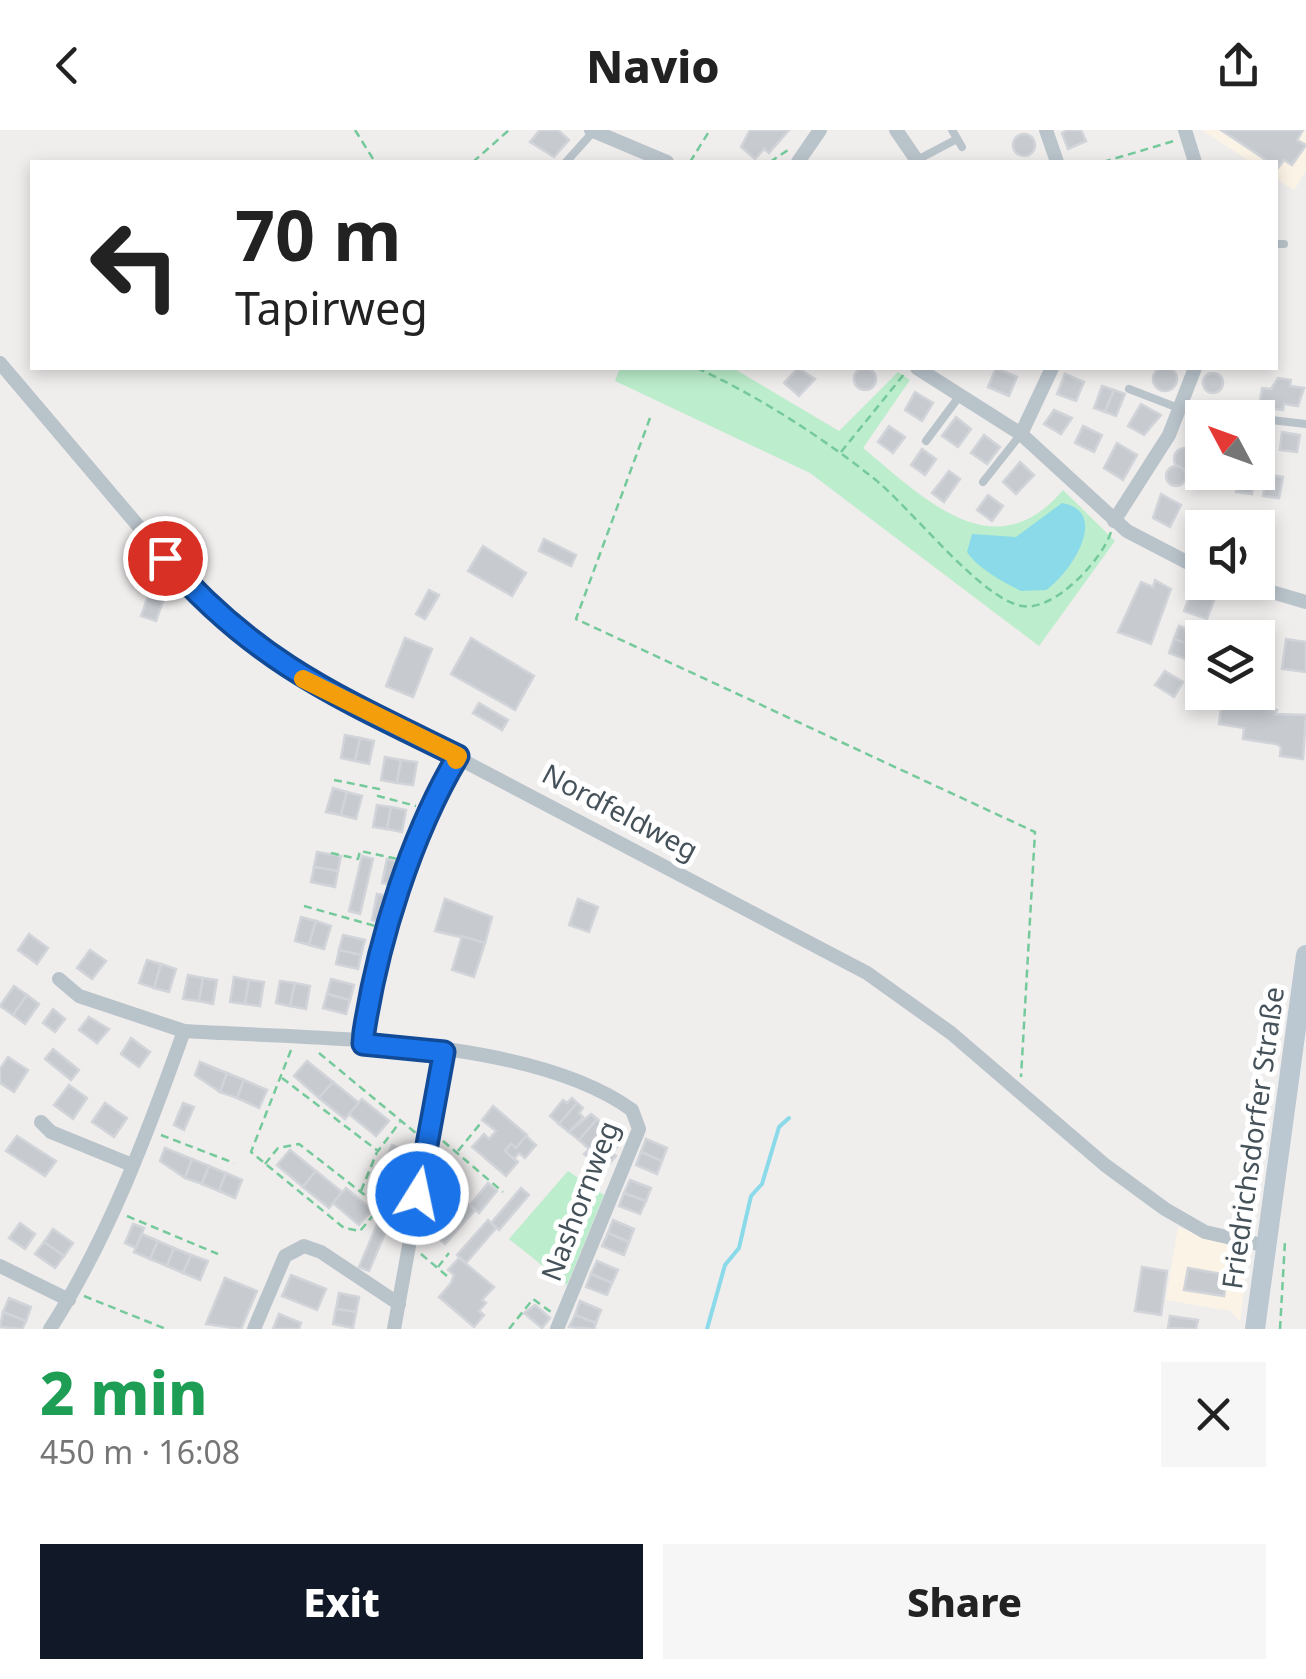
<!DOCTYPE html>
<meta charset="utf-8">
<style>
body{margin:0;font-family:"Noto Sans",sans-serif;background:#f6f6f6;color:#222;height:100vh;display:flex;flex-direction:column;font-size:38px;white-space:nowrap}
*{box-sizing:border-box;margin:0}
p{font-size:32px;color:#767676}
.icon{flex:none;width:55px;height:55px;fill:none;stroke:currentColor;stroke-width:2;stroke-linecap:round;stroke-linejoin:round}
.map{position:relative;height:1199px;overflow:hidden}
.side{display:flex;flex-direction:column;background:#fff;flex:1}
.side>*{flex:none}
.top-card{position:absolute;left:30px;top:30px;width:1248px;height:210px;border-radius:0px;box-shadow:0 5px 15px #0003;background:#fff;color:#222;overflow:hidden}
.needle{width:65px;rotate:311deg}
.fabs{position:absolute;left:1185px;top:270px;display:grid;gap:20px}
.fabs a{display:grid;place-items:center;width:90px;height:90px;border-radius:0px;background:#fff;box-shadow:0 5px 15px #0003;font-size:50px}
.pin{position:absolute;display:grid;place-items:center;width:85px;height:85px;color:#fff;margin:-42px;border:5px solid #fff;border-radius:50%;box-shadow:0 2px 10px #0007}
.me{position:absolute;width:110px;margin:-55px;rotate:10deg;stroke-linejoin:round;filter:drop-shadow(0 0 8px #0008)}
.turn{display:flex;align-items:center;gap:35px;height:210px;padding:0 40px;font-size:45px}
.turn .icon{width:130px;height:130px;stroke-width:2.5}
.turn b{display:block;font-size:70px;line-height:85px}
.round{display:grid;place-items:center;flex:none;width:105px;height:105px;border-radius:0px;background:#f6f6f6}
.headline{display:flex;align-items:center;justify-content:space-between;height:170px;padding:0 40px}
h1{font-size:60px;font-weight:800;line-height:75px;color:#1e9e55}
.cta{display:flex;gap:20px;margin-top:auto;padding:20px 40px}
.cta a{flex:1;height:115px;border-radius:0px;background:#111827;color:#fff;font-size:40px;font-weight:800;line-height:115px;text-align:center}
.cta a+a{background:#f6f6f6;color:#222}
header{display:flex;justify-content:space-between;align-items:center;height:130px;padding:0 40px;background:#fff;font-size:45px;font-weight:800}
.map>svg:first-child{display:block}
.commercial{fill:#fbf4e6}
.green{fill:#bcedcc}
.water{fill:#8adae9}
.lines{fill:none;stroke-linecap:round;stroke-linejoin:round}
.stream{stroke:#8adae9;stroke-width:4}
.building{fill:#c7cbd0;stroke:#d1d4d9;stroke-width:2.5}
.path{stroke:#75ca9b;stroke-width:2.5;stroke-dasharray:8 5;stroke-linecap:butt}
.lane{stroke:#b9c3ca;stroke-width:8}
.street{stroke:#b9c3ca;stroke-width:14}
.secondary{stroke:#bbc7d1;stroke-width:20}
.route-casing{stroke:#114b97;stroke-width:25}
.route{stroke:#1a73e8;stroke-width:18}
.slow{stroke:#f59e0b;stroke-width:18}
.labels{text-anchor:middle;stroke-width:10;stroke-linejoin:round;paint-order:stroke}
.street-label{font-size:28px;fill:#46525a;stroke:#fff}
</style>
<header><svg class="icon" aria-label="back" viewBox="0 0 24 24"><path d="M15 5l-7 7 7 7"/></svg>Navio<svg class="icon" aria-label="share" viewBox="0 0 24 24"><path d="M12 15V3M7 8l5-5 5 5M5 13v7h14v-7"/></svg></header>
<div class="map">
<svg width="1306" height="1199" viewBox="0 0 1306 1199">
<rect width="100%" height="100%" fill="#f0eded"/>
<g class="commercial">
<path d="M1202,0h104v41l-12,19 -19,-12v-16h-24z"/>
<path d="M1178,1097l55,20 15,10 -8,65 -9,-11 -65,-11z"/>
</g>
<g class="green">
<path d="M620,238h113l106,63 59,-59 12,8 -47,68c60,49 131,124 200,42l52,51 -76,105 -229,-173 -195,-92z"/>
<path d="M568,1041l36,24 -37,90 -58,-46z"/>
</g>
<path class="water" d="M1062,373c50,9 7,72 -16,87l-25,1c-16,-8 -44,-23 -54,-39l5,-18 44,3z"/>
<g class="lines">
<path class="stream" d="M707,1199l18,-64 14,-17 12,-52 11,-12 17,-57 10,-9"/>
</g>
<g class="building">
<path d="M540,0h18l11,10 -15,17 -24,-15z"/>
<path d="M750,0h39l-20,23 -5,-4 -9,10 -14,-12z"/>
<path d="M1068,0h13l5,11 -18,8 -6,-16z"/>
<path d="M1221,0h82l-6,10 9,5 -14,20 -8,-5 -6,8z"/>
<circle cx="1024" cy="15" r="11"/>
<circle cx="1165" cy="249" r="12"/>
<circle cx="865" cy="249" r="11"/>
<path d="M798,238l17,11 -16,17 -15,-13z"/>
<path d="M996,238l21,9 -8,19 -21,-9z"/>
<circle cx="1213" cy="253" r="10"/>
<path d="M1065,244l19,8 -8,19 -19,-7z"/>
<path d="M1278,248l13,2 -1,6 14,2 -6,18 -14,-2 -1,6 -24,-3 3,-19 9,1z"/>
<path d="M1102,256l12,4 -9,22 -11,-4z"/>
<path d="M1114,260l11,4 -9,22 -11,-4z"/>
<path d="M915,262l18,11 -11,18 -17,-11z"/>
<path d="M1141,274l20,11 -17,20 -16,-9z"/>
<path d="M1196,277l16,5 -2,6h-8v15l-14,-4z"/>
<path d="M1054,280l18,8 -11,16 -17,-10z"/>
<path d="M956,287l15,12 -13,18 -16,-11z"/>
<path d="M889,296l16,11 -12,16 -15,-11z"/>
<path d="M1083,296l19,9 -8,17 -19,-9z"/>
<path d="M1282,302l18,3 -3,17 -17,-2z"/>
<path d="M984,305l16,12 -13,17 -16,-11z"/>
<path d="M1117,313l20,12 -14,25 -19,-12z"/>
<circle cx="1185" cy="329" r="11"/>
<path d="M922,319l14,10 -11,16 -14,-10z"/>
<path d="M1020,332l14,13 -18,19 -13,-12z"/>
<circle cx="1176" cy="346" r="10"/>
<path d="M949,341l11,8 -16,23 -12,-9z"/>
<path d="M1239,342l16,1 -3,21 -16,-2z"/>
<path d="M1267,344l16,3 -4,21 -16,-2z"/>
<path d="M1161,364l20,11 -11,22 -17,-9z"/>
<path d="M988,365l15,11 -11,15 -15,-11z"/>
<path d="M544,409l32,16 -5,11 -32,-15z"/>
<path d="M483,416l43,27 -14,23 -44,-25z"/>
<path d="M1155,450l16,9 -20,55 -33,-12 23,-50 12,5z"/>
<path d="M1192,459l23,9 -8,21 -23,-8z"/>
<path d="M429,460l10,5 -14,24 -9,-5z"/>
<path d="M148,466l15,5 -7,20 -15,-5z"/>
<path d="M1179,496l22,8 -5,13 -22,-8z"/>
<path d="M405,508l27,11 -19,48 -27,-11z"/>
<path d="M471,508l63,38 -19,34 -64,-36z"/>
<path d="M1258,508l15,2 -4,24 -11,2z"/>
<path d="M1174,509l22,8 -5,14 -22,-8z"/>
<path d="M1286,509l20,3v30l-24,-3z"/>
<path d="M1165,541l18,11 -9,15 -19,-12z"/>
<path d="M1223,562l18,1 -1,12 37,5 -1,4 30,1 -3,44 -23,-3 1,-9 -5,-3 -33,-5 1,-11 -25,-4z"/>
<path d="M479,573l29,17 -6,10 -29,-17z"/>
<path d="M345,605l15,3 -5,23 -14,-3z"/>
<path d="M360,608l14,3 -5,23 -14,-3z"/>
<path d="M385,627l16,3 -4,23 -16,-3z"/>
<path d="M401,630l16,2 -4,23 -16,-2z"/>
<path d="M333,658l14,4 -6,23 -15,-3z"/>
<path d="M347,662l15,4 -6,23 -15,-4z"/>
<path d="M377,675l14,2 -4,22 -14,-2z"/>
<path d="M391,677l15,3 -4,22 -15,-3z"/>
<path d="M317,722l24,4 -3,15 -24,-4z"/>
<path d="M362,726l11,3 -13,55 -11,-3z"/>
<path d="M387,729l11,3 -6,23 -10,-2z"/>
<path d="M314,737l24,4 -3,16 -24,-5z"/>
<path d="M377,764l12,2 -6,27 -11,-3z"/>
<path d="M445,769l47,18 -7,26 -50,-12z"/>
<path d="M578,769l20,8 -9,25 -20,-7z"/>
<path d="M301,787l15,4 -7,24 -14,-4z"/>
<path d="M316,791l15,5 -7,23 -15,-4z"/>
<path d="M29,804l19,14 -11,16 -19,-14z"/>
<path d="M343,805l22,5 -4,15 -22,-5z"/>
<path d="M462,806l23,7 -11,34 -22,-7z"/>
<path d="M90,820l16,11 -14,18 -15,-11z"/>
<path d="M339,820l22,5 -3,14 -22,-5z"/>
<path d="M147,830l14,4 -7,24 -15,-5z"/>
<path d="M161,834l15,5 -7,23 -15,-4z"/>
<path d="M188,845l15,3 -4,23 -16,-2z"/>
<path d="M234,847l15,3 -4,24 -15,-2z"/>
<path d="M203,848l14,2 -4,24 -14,-3z"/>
<path d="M331,849l23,6 -4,15 -23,-6z"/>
<path d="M249,850l15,2 -4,24 -15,-2z"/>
<path d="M280,851l15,2 -5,23 -14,-3z"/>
<path d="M295,853l15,3 -4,23 -16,-3z"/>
<path d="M14,856l13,9 -14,20 -13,-9z"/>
<path d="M327,864l23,6 -4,14 -23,-6z"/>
<path d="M27,865l12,9 -14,20 -12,-9z"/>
<path d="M53,879l12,10 -10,13 -12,-9z"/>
<path d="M89,887l20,12 -12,14 -18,-13z"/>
<path d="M131,908l19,14 -11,15 -18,-13z"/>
<path d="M53,919l26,21 -8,10 -26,-21z"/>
<path d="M8,927l20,13 -14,22 -14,-9v-14z"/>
<path d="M307,931l26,21 -14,16 -25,-22z"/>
<path d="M200,932l27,11 -7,19 -25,-17z"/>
<path d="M227,943l17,7 -7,18 -17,-6z"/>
<path d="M244,950l23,10 -8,18 -22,-10z"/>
<path d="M333,952l26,21 -14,16 -26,-21z"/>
<path d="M69,955l18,13 -14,21 -19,-14z"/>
<path d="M572,968l5,5 -18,21 -9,-8 13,-16 4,3z"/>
<path d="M362,969l27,22 -13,15 -27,-22z"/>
<path d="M105,973l22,15 -13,19 -22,-15z"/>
<path d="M183,973l11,4 -10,23 -10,-5z"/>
<path d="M577,973l6,5 -4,5 4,4 -14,15 -10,-8z"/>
<path d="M493,976l34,29 -11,13 -5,-4 -6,7 13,11 -12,14 -34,-29 12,-13 5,5 7,-8 -14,-11z"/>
<path d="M591,984l6,5 -18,21 -10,-8z"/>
<path d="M597,989l6,5 -5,6 4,3 -13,16 -10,-9z"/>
<path d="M17,1006l39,25 -11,15 -39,-25z"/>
<path d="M526,1006l10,9 -11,13 -6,-5 -5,6 -9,-8 6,-7 5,4z"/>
<path d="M605,1006l6,5 -18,21 -9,-8z"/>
<path d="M646,1009l21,9 -5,13 -21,-9z"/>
<path d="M611,1011l6,6 -5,6 4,3 -13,15 -10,-9z"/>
<path d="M392,1015l9,4 -16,41 -10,-4z"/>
<path d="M165,1018l27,11 -7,19 -25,-17z"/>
<path d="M290,1020l26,21 -13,16 -26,-22z"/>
<path d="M641,1022l21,9 -5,13 -21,-9z"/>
<path d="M192,1029l17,7 -7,18 -17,-6z"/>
<path d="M209,1036l17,7 -7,18 -17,-7z"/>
<path d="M316,1041l26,21 -13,16 -26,-21z"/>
<path d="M226,1043l16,7 -7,18 -16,-7z"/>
<path d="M630,1050l21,8 -5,13 -22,-8z"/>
<path d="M488,1053l9,8 -18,22 -9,-8z"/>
<path d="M346,1058l26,22 -13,15 -26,-22z"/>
<path d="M521,1058l8,7 -30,35 -8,-7z"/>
<path d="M624,1063l22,8 -6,13 -21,-8z"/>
<path d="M467,1073l8,7 -30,34 -8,-7z"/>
<path d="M379,1090l10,4 -20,47 -10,-4z"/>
<path d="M488,1090l8,8 -30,35 -9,-8z"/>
<path d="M613,1090l21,9 -5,13 -21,-9z"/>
<path d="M20,1093l15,11 -10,15 -16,-11z"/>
<path d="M133,1094l11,4 -8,20 -11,-5z"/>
<path d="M53,1099l20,14 -9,13 -20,-14z"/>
<path d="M608,1103l21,9 -5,13 -22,-9z"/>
<path d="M142,1104l16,7 -8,18 -16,-7z"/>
<path d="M158,1111l16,7 -7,18 -17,-7z"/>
<path d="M44,1112l20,14 -9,12 -20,-14z"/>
<path d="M174,1118l17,7 -8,18 -16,-7z"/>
<path d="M191,1125l17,6 -8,19 -17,-7z"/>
<path d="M459,1128l35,29 -12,13 4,3 -7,8 5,4 -10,12 -35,-30 12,-14 3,-8 -6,-5z"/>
<path d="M597,1131l21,9 -6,13 -21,-9z"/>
<path d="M1142,1137l25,4 -6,44 -26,-4z"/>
<path d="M1188,1138l39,7 -3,21 -40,-6z"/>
<path d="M591,1144l21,9 -5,12 -21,-8z"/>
<path d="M291,1145l35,14 -9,21 -35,-14z"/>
<path d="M225,1148l32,13 -16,38 -35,-5z"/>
<path d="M339,1163l20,4 -3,15 -20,-3z"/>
<path d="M9,1168l22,9 -5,14 -23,-9z"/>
<path d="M580,1171l21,9 -5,13 -21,-8z"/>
<path d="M535,1175l15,13 -8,10 -18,-15z"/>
<path d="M336,1179l20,3 -3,16 -20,-4z"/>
<path d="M3,1182l23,9 -4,8 -22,-2z"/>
<path d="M279,1184l22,9 -2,6h-26z"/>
<path d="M575,1185l21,8 -2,6 -25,-2z"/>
<path d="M1170,1186l28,4 -2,9 -28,-1z"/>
</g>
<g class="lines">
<g class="path">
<path d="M355,0l20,32"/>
<path d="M473,32l36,-32"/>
<path d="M690,32l20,-32"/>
<path d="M770,32l18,-12"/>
<path d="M1103,32l71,-21"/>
<path d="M697,238c61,28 123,68 175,109 38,29 107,121 150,129 32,6 80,-46 89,-74"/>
<path d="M650,288l-74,201 459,213 -14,245"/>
<path d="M841,322l64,-79"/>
<path d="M334,650l45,9 -1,7 38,10"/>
<path d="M331,723l27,6 2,-8 38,8"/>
<path d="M304,776l75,21"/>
<path d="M291,920l-40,102 93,76 16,3 20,-24"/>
<path d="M319,923l98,81"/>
<path d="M282,948l96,73 22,-29"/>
<path d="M161,1005l73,28"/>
<path d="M443,1011l60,51"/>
<path d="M458,1021l22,-27"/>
<path d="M265,1034l13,-16 21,-4 98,76"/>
<path d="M361,1061l16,-39"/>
<path d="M127,1086l91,38"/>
<path d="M421,1124l26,22"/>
<path d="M561,1135l13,-32"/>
<path d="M438,1137l11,-14"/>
<path d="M84,1166l82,33"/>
<path d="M509,1199l24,-30 18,13"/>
<path d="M1280,1199l5,-88"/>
</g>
<g class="lane">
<path d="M952,0l10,17"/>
<path d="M917,30l40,-21"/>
<path d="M566,32l27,-30"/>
<path d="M1275,114h9"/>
<path d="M1129,259l52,20"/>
<path d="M926,311l35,-47"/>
<path d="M1258,330l7,-4 6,-36 35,4"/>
<path d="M983,352l38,-48"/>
</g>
<g class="street">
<path d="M591,0l76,32"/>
<path d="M896,0l22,32"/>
<path d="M1046,0l11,32"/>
<path d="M1185,0l10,32"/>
<path d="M798,32l22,-32"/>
<path d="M0,233l185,218 94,83 588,309 84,60 154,132 60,44 40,23 62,14"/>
<path d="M917,238l104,66 106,97 75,39"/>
<path d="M1021,304l31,-66"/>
<path d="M1114,391l55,-86 26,-67"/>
<path d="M1237,452l69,20"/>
<path d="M184,901c127,8 344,4 448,79l7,19 -82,200"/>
<path d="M363,913l41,-167 24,-64 31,-57"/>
<path d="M41,992l10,10 81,33"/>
<path d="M0,1136l69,34"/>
<path d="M50,1199c58,-90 98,-197 134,-298l-105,-35 -20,-17"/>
<path d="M254,1199l31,-73 19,-10 17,6 78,52"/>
<path d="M394,1199l50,-277"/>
</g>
<path class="secondary" d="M1255,1199l51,-374"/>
</g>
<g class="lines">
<defs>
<path id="route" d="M165,428c90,104 173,139 293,198 -47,79 -80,185 -94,276l-1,12 81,8 -26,142"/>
</defs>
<use href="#route" class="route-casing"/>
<use href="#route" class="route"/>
<path class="slow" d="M303,549l155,77 -2,4"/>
</g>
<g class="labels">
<g class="street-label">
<text transform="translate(620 682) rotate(28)" y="10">Nordfeldweg</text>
<text transform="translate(1253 1008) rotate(-82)" y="10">Friedrichsdorfer Straße</text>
<text transform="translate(580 1071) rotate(-69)" y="10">Nashornweg</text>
</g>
</g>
</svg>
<div class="fabs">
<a><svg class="needle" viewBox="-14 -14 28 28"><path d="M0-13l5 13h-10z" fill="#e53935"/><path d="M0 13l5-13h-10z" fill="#767676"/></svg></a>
<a><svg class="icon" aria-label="sound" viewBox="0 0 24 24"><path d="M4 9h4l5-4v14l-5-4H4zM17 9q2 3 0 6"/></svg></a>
<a><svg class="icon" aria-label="layers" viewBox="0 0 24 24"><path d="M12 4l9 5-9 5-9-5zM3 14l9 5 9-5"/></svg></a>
</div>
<div class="pin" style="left:165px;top:428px;background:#d93025"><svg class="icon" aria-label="arrive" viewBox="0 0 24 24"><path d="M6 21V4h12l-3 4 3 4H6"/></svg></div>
<svg class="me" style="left:418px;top:1064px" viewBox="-20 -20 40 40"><circle r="17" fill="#1a73e8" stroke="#fff" stroke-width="3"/><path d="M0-11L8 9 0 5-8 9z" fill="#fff"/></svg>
<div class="top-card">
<div class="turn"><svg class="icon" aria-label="left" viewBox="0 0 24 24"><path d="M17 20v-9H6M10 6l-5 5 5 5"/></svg><div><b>70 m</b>Tapirweg</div></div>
</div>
</div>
<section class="side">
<div class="headline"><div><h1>2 min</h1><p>450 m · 16:08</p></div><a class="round"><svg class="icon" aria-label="close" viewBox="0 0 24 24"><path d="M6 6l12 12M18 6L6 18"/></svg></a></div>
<div class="cta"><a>Exit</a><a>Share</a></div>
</section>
